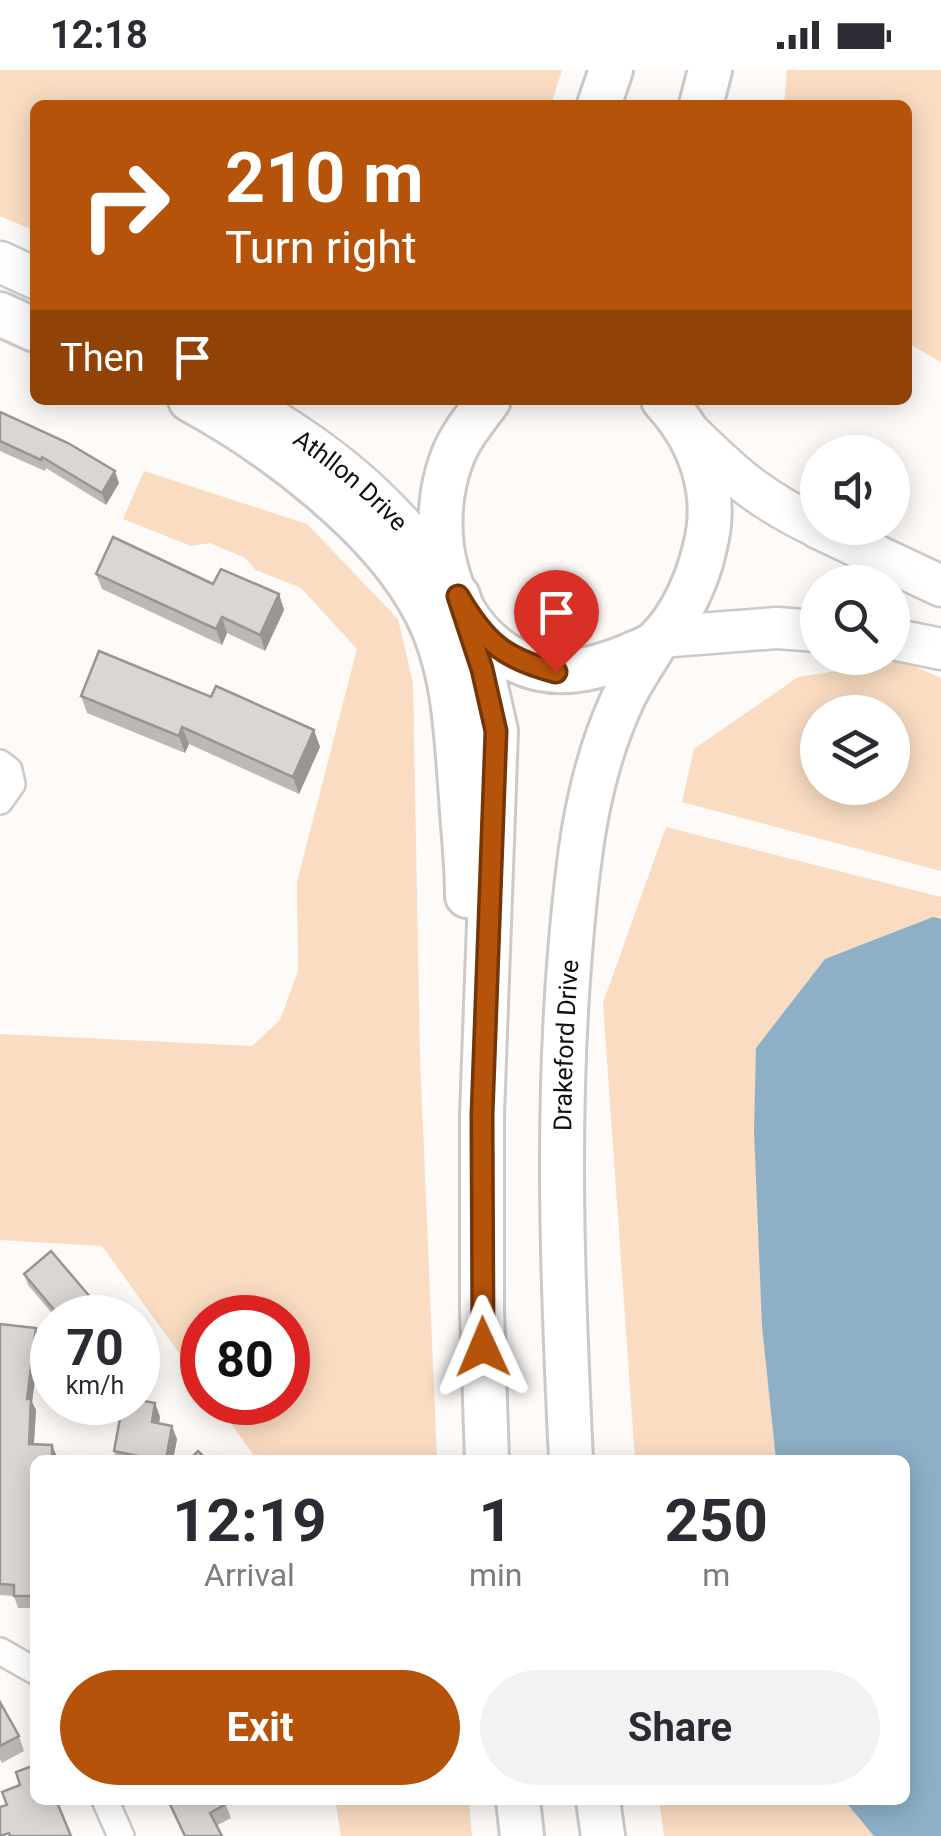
<!DOCTYPE html>
<style>
body{margin:0;font-family:Roboto,sans-serif;background:#f2f2f3;color:#2b2b33;height:100vh;display:flex;flex-direction:column;font-size:38px;white-space:nowrap}
*{box-sizing:border-box;margin:0}
p{font-size:32px;color:#7c7c81}
.icon{flex:none;width:55px;height:55px;fill:none;stroke:currentColor;stroke-width:2;stroke-linecap:round;stroke-linejoin:round}
.map{position:relative;flex:1;overflow:hidden}
.sheet{position:absolute;left:30px;top:1385px;width:880px;height:350px;display:flex;flex-direction:column;background:#fff;border-radius:15px;box-shadow:0 5px 25px #0003}
.sheet>*{flex:none}
.guide{position:absolute;left:30px;top:30px;width:882px;height:305px;border-radius:15px;box-shadow:0 5px 25px #0003;background:#b45309;color:#fff;overflow:hidden}
.tools{position:absolute;left:800px;top:365px;display:grid;gap:20px}
.tools a{display:grid;place-items:center;width:110px;height:110px;border-radius:50%;background:#fff;box-shadow:0 5px 25px #0003;font-size:50px}
.speed{position:absolute;left:30px;top:1225px;display:flex;gap:20px;font-size:50px;font-weight:700;text-align:center}
.speed>*{display:grid;place-content:center;width:130px;height:130px;border-radius:50%;background:#fff;box-shadow:0 5px 25px #0003;line-height:1}
.speed small{font-size:25px;font-weight:400}
.speed .limit{border:15px solid #d22;background:#fff;color:#111}
.pin{position:absolute;display:grid;place-items:center;width:85px;height:85px;color:#fff;margin:-102px -42px;border-radius:50% 50% 50% 0;rotate:-45deg;box-shadow:0 0 10px #0007}
.pin .icon{rotate:45deg}
.me{position:absolute;width:110px;margin:-55px;rotate:359deg;stroke-linejoin:round;filter:drop-shadow(0 0 8px #0008)}
.turn{display:flex;align-items:center;gap:35px;height:210px;padding:0 30px;font-size:45px}
.turn .icon{width:130px;height:130px;stroke-width:2.5}
.turn b{display:block;font-size:70px;line-height:85px}
.then{display:flex;align-items:center;height:95px;padding:0 30px;background:#0003;gap:20px;font-size:38px}
.eta{display:flex;justify-content:space-evenly;align-items:center;height:170px;text-align:center}
.eta b{font-size:60px;font-weight:700;line-height:70px}
.action{display:flex;gap:20px;margin-top:auto;padding:20px 30px}
.action a{flex:1;height:115px;border-radius:60px;background:#b45309;color:#fff;font-size:40px;font-weight:700;line-height:115px;text-align:center}
.action a+a{background:#f2f2f3;color:#2b2b33}
.status{display:flex;justify-content:space-between;align-items:center;height:70px;padding:0 50px;background:#fff;direction:ltr}
.status svg{height:28px;fill:currentColor}
.map>svg:first-child{display:block}
.green{fill:#f9dcc2;fill-rule:evenodd}
.water{fill:#8db0c6}
.lines{fill:none;stroke-linecap:round;stroke-linejoin:round}
.minor-casing{stroke:#ccc9c6;stroke-width:30}
.primary-casing{stroke:#ccc9c6;stroke-width:45}
.trunk-casing{stroke:#ccc9c6;stroke-width:48}
.minor{stroke:#fff;stroke-width:25}
.primary{stroke:#fff;stroke-width:40}
.trunk{stroke:#fff;stroke-width:42}
.wall{fill:#bbb8b5}
.shaded-wall{fill:#989694}
.building{fill:#d9d6d3;stroke:#989694;stroke-width:2.5}
.route-casing{stroke:#753606;stroke-width:25}
.route{stroke:#b45309;stroke-width:18}
.labels{text-anchor:middle;stroke-width:8;stroke-linejoin:round;paint-order:stroke}
.street-label{font-size:25px;fill:#11100f;stroke:#fff}
</style>
<div class="status"><b>12:18</b><svg viewBox="0 0 49 12"><path d="M0 12V9h3v3zM5 12V6h3v6zM10 12V3h3v9zM15 12V0h3v12zM26 1h20v11H26zM47 4h2v5h-2z"/></svg></div>
<div class="map">
<svg width="941" height="1766" viewBox="0 0 941 1766">
<rect width="100%" height="100%" fill="#fdfaf7"/>
<g class="green">
<path d="M0,0h562l-11,35h-516v126l-35,-15z"/>
<path d="M787,0h154v292l-33,-19v-238h-124z"/>
<path d="M144,401l163,53 91,95 15,64 7,374 17,403h-180l-41,-57 72,-1v-84h-86v67l-100,-139 -102,-6v-206l252,12 28,-26 18,-49 -1,-89 60,-233 -56,-61 -45,-18 -11,-12 -35,-15 -19,3 -68,-27z"/>
<path d="M902,591l39,17v193l-259,-69 12,-53 104,-72zM818,642h74v76h-74z"/>
<path d="M666,757l275,70v939h-277l-5,-36h246v-340h-270l-32,-457z"/>
<path d="M335,1730h134l3,36h-131z"/>
</g>
<path class="water" d="M933,847l8,2v917h-67l-30,-36h61v-340h-129l-14,-134 -8,-195 2,-83 69,-89z"/>
<g class="lines">
<defs>
<g id="minor">
<path d="M0,693l9,7 3,14 -12,17"/>
<path d="M0,1581l35,20"/>
<path d="M105,1730l16,36"/>
</g>
<g id="primary">
<path d="M0,192l35,16"/>
<path id="s1" d="M239,330c88,50 147,98 208,180"/>
<path d="M686,359c46,45 72,70 132,98"/>
<path d="M818,458l123,58"/>
<path d="M660,567l117,-9 41,3"/>
<path d="M892,569l49,10"/>
</g>
<g id="trunk">
<path d="M599,35l12,-35"/>
<path d="M701,35l9,-35"/>
<path d="M0,244l35,16"/>
<path d="M190,330c83,45 192,127 235,211 30,57 31,124 36,186 2,33 6,66 6,99"/>
<path d="M489,330c-13,18 -29,36 -37,58 -26,69 -9,162 61,201 38,21 79,12 117,-4 8,-4 20,-7 27,-14 24,-23 41,-62 48,-94 14,-54 -5,-108 -42,-147"/>
<path d="M458,526l24,73 14,62 -14,384v194l5,151"/>
<path id="s2" d="M571,1390c-8,-169 -15,-337 -1,-507 7,-85 15,-171 51,-250 9,-21 23,-40 34,-59"/>
<path d="M518,1730l4,36"/>
<path d="M598,1730l5,36"/>
</g>
</defs>
<use href="#minor" class="minor-casing"/>
<use href="#primary" class="primary-casing"/>
<use href="#trunk" class="trunk-casing"/>
<use href="#minor" class="minor"/>
<use href="#primary" class="primary"/>
<use href="#trunk" class="trunk"/>
</g>
<g class="wall">
<path d="M0,342l119,71 -13,22 -60,-37 -1,3 -45,-20z"/>
<path d="M96,504l117,10 66,10 5,16 -19,41 -38,-18 -5,12 -120,-56z"/>
<path d="M81,626l130,1 103,33 6,17 -21,47 -110,-50 -4,9 -98,-40z"/>
<path d="M24,1204l71,35 -10,9h-29l-28,-33z"/>
<path d="M0,1254l40,16 -8,62 4,8 -2,34 18,1 5,12 -22,3v148h-17l-4,-12 -14,-1z"/>
<path d="M155,1333l5,14 -1,6 18,16 -4,21h-56l-3,-9z"/>
<path d="M0,1632l19,34 5,15 -22,12 -2,-4z"/>
<path d="M167,1730h57l7,18 -15,8 6,10h-38z"/>
</g>
<g class="shaded-wall">
<path d="M115,401l4,12 -13,22 -4,-12z"/>
<path d="M279,524l5,16 -19,41 -5,-16z"/>
<path d="M222,547l5,16 -5,12 -6,-16z"/>
<path d="M182,657l7,17 -4,9 -6,-17z"/>
<path d="M314,660l6,17 -21,47 -6,-17z"/>
<path d="M91,1228l4,11 -10,9h-18z"/>
<path d="M36,1258l4,12 -8,62 4,8 -3,46 -4,-12 -2,-45z"/>
<path d="M155,1333l5,14 -3,19 -5,-14z"/>
<path d="M172,1356l5,13 -4,21h-7z"/>
<path d="M52,1375l5,12 -1,3h-4z"/>
</g>
<g class="building">
<path d="M0,342l68,31 47,28 -13,22 -60,-36 -1,3 -41,-19z"/>
<path d="M113,467l100,47 8,-15 58,25 -19,41 -38,-18 -6,12 -120,-55z"/>
<path d="M99,581l112,46 5,-11 98,44 -21,47 -111,-50 -3,9 -98,-40z"/>
<path d="M51,1181l40,47 -24,20h-6l-37,-44z"/>
<path d="M0,1254l36,4 -9,71h4l-2,45 23,1v15h-17v136h-21v-11l-14,-1z"/>
<path d="M138,1330l17,3 -3,19 20,4 -6,34h-31l2,-4 -23,-5 9,-49h15z"/>
<path d="M198,1381l9,9h-18z"/>
<path d="M0,1632l19,34 -19,10z"/>
<path d="M35,1695v35h21l15,36h-61l-1,-3 -9,3v-29l7,-2 -5,-13 18,-7 -4,-13z"/>
<path d="M168,1730h56l2,4 -16,9 12,23h-37z"/>
</g>
<g class="lines">
<defs>
<path id="route" d="M483,1277l-1,-232 14,-384 -14,-62 -24,-73c27,46 46,63 98,76"/>
</defs>
<use href="#route" class="route-casing"/>
<use href="#route" class="route"/>
</g>
<g class="labels">
<g class="street-label">
<text dy="9" stroke="none"><textPath href="#s1" startOffset="138">Athllon Drive</textPath></text>
<text dy="9" stroke="none"><textPath href="#s2" startOffset="415">Drakeford Drive</textPath></text>
</g>
</g>
</svg>
<div class="tools">
<a><svg class="icon" aria-label="sound" viewBox="0 0 24 24"><path d="M4 9h4l5-4v14l-5-4H4zM17 9q2 3 0 6"/></svg></a>
<a><svg class="icon" aria-label="search" viewBox="0 0 24 24"><circle cx="10" cy="10" r="6"/><path d="M15 15l6 6"/></svg></a>
<a><svg class="icon" aria-label="layers" viewBox="0 0 24 24"><path d="M12 4l9 5-9 5-9-5zM3 14l9 5 9-5"/></svg></a>
</div>
<div class="speed"><div>70<small>km/h</small></div><div class="limit">80</div></div>
<div class="pin" style="left:556px;top:602px;background:#d93025"><svg class="icon" aria-label="arrive" viewBox="0 0 24 24"><path d="M6 21V4h12l-3 4 3 4H6"/></svg></div>
<svg class="me" style="left:483px;top:1277px" viewBox="-20 -20 40 40"><path d="M0-17L14 15 0 8-14 15z" fill="#b45309" stroke="#fff" stroke-width="4"/></svg>
<div class="guide">
<div class="turn"><svg class="icon" aria-label="right" viewBox="0 0 24 24"><path d="M7 20v-9h11M14 6l5 5-5 5"/></svg><div><b>210 m</b>Turn right</div></div>
<div class="then">Then<svg class="icon" aria-label="arrive" viewBox="0 0 24 24"><path d="M6 21V4h12l-3 4 3 4H6"/></svg></div>
</div>
<section class="sheet">
<div class="eta">
<div><b>12:19</b><p>Arrival</p></div>
<div><b>1</b><p>min</p></div>
<div><b>250</b><p>m</p></div>
</div>
<div class="action"><a>Exit</a><a>Share</a></div>
</section>
</div>
